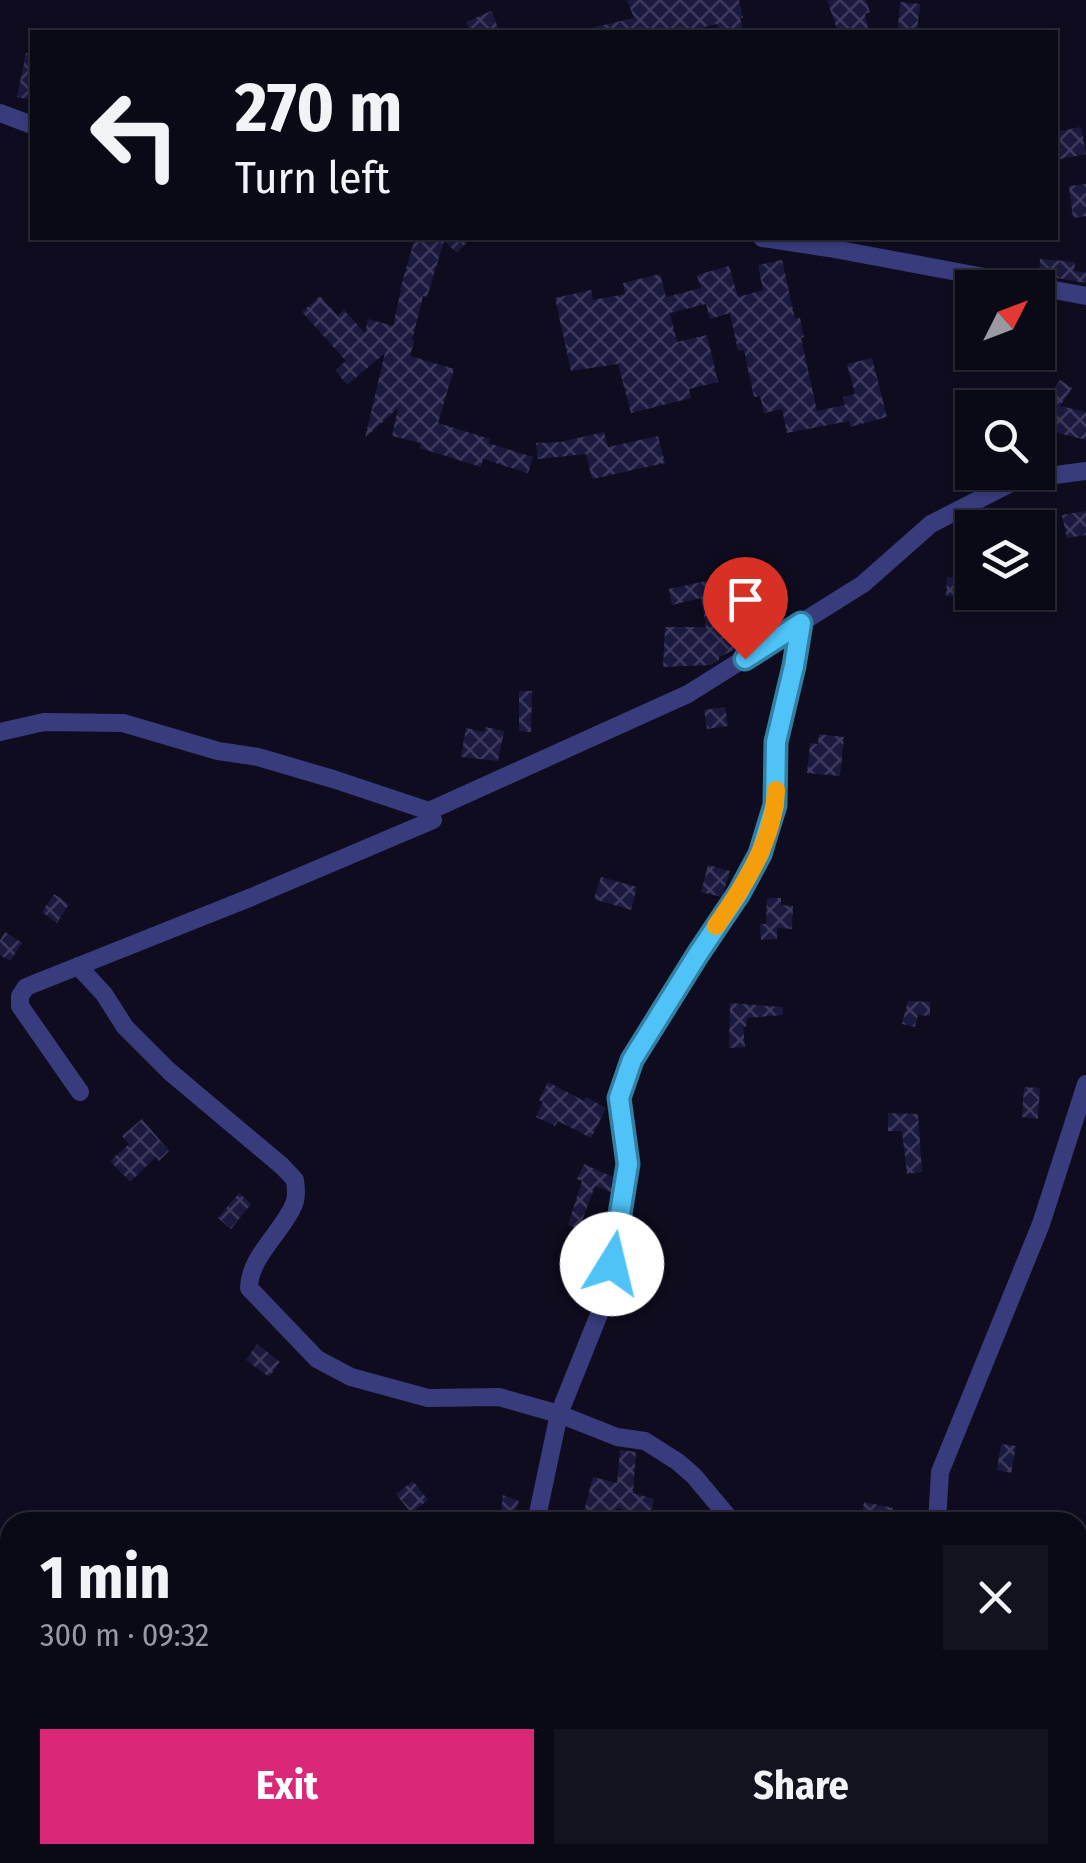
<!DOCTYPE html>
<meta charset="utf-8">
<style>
body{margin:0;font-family:"Fira Sans Condensed",sans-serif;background:#13121f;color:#f1f3f6;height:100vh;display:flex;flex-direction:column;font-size:38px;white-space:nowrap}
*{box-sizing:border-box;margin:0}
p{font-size:32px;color:#999aa1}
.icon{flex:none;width:55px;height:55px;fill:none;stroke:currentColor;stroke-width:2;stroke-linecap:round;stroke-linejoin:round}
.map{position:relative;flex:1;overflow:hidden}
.side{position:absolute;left:0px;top:1512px;width:1088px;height:352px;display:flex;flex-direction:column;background:#0a0916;border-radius:30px 30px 0 0;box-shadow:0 2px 8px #0004,0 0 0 2px #2a2a35}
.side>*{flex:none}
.guide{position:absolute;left:30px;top:30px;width:1028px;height:210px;border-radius:0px;box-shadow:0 2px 8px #0004,0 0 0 2px #2a2a35;background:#0a0916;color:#f1f3f6;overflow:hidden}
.needle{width:65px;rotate:48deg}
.tools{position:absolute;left:955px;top:270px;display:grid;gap:20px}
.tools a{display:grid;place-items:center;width:100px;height:100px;border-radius:0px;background:#0a0916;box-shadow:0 2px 8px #0004,0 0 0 2px #2a2a35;font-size:50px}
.pin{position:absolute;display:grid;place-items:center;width:85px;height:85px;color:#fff;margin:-102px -42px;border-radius:50% 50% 50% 0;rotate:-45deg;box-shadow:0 0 10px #0007}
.pin .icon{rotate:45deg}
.me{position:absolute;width:110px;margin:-55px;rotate:9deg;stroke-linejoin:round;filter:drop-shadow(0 0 8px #0008)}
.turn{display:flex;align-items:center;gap:35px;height:210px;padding:0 40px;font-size:45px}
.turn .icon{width:130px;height:130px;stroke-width:2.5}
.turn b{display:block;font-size:70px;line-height:85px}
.round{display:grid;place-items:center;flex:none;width:105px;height:105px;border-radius:0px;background:#13121f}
.head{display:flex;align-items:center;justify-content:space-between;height:170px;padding:0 40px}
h1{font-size:60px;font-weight:700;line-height:75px}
.action{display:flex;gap:20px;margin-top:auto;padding:20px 40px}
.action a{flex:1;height:115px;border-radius:0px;background:#db2777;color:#fff;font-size:40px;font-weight:700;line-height:115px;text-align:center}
.action a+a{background:#13121f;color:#f1f3f6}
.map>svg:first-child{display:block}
.building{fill:url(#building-cross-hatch)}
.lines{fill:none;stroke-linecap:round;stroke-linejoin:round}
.minor{stroke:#383c7d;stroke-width:18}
.route-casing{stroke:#337fa1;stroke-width:25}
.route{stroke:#4fc3f7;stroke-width:18}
.slow{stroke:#f59e0b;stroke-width:18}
</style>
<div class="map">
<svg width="1086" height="1863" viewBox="0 0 1086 1863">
<defs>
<pattern id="building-cross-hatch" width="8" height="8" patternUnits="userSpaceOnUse" patternTransform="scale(2.5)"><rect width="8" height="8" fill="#1c193f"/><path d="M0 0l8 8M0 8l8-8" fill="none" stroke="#3c395c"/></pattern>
</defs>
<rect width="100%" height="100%" fill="#0e0c1e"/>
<g class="building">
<path d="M627,0h112l4,18h-3l4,14h-25l-2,-8 -33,8h-89v-5l39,-9z"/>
<path d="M827,0h39l4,12 -5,2 4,18h-31z"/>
<path d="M900,2l20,2 -3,28 -19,-2z"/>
<path d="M491,11l9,21h-29l-5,-10z"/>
<path d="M26,53l6,1v46l-15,-3z"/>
<path d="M1081,127l5,27 -31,6v-28z"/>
<path d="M1086,184v32l-13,2 -4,-32z"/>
<path d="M415,238h56l-14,15 -13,-12 -17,56 -4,-1 -11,44 2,1 -4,15 44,13 -16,54 52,16 -2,4 45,14 -5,16 -45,-14 -2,8 -61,-19 1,-5 -29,-7 6,-28 -33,30 20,-85 -38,32 -12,-15 11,-9 -44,-49 18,-16 18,20 6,-6 21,23 3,-14 25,7 8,-36h-1z"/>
<path d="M1040,259l35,3 -1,9 12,1v11l-47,-8z"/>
<path d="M782,260l13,59 5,-1 4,19 -3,1 16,73 28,-6 -2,-8 12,-3 -8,-30 25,-6 15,59 -37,10 -1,-6 -62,12 -5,-24 -18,4 -4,-17 -6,1 -10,-47 -6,1 -8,-38 -20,6 -4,-15 -36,9 7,29 30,-7 11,47 -29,7 2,9 -60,15 -13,-49 -47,7 -16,-73 36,-8 2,10 32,-6 -2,-11 37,-9 6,23 35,-9 -4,-13 32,-9 9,31 25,-7 -5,-25z"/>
<path d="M1060,380l12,8 -12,18 26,6v28l-48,-12 4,-21z"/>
<path d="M604,432l4,15 50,-11 7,27 -73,16 -6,-25 -48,5 -2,-16 25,-1z"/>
<path d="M1086,511v24l-19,3 -5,-23z"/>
<path d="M947,577l19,1 -1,19 -19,-1z"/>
<path d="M720,578l10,40 3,-1 5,31 -19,9v3l-8,5 -48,2 2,-40h41l-5,-29 -29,7 -3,-16z"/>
<path d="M519,691h13l-1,41 -12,-1z"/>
<path d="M725,707l3,19 -21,3 -3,-19z"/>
<path d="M485,727l19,4 -6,30 -37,-4 5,-29 18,4z"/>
<path d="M819,734l25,3 -4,39 -33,-3 3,-30 8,1z"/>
<path d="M708,865l22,6 -8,26 -21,-5z"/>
<path d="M601,877l36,10 -6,23 -37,-11z"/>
<path d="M54,894l15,10 -12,19 -15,-11z"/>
<path d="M767,898h14v7l12,1 -1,23 -15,-1v11l-16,1 -1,-16h6z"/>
<path d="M5,932l17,11 -12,18 -10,-6v-15z"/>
<path d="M908,1001l22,1v14l-12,-1 -3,12 -13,-3z"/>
<path d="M730,1003l53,4v8l-36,3 -1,9 -3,-1 2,21 -16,1z"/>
<path d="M548,1082l36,19 2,-4 20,11 -15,30 -33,-17 -3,5 -19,-9 7,-15 -4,-2z"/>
<path d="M1024,1087l16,1 -2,31 -16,-2z"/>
<path d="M888,1113l30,1 4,58 -15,2 -5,-43h-14z"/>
<path d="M142,1119l27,32 -10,10 -3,-4 -26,25 -20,-21 19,-17 -7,-8z"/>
<path d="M584,1164l29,13 -2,15 -16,-6 -16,43 -11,-4 14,-44 -5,-2z"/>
<path d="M239,1193l12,11 -20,25 -13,-11z"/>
<path d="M257,1344l23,18 -11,15 -23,-17z"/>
<path d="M1001,1444l15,2 -5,27 -14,-3z"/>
<path d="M620,1450l16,2 -3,41 21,6 -5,18 -32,-9 -4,10 -29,-7 9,-34 24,6z"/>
<path d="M413,1481l15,19 -17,13 -15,-19z"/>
<path d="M503,1495l16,6 -8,21h-11z"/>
<path d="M864,1502l29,6 -2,14h-31z"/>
</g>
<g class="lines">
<g class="minor">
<path d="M0,113l32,12"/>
<path d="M762,238l67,10 257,48"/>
<path d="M0,732l44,-10 79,1 95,28 40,6 75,22 96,32"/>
<path d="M78,966l26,28 21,33 44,44 113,95 13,14c1,7 2,17 -1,24 -10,26 -45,53 -45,84l68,71 34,18 77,21 71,-1 60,17 58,23 28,4 33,21 16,14 36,43 7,3"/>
<path d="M80,1092l-60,-86v-10l6,-9 228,-91 179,-76 -4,-9 259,-117 175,-110 68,-60 86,-44 69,-9"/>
<path d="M536,1522l23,-108 47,-117 22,-133 -9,-67 13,-37 107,-167 21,-39 15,-49 1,-63 18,-76 7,-43"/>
<path d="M937,1522l3,-50 101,-248 45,-140"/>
<path d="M512,1855l22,8"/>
<path d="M825,1855l7,8"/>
<path d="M674,1863l33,-8"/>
<path d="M1000,1863l8,-3 40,2 29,-7"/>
</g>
</g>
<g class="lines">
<defs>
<path id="route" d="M612,1264l16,-100 -9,-66 13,-38 66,-106 41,-61 21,-39 15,-49 1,-63 18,-76 7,-43 -56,36"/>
</defs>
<use href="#route" class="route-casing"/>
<use href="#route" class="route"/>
<path class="slow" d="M716,926c28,-40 58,-86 60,-136"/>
</g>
</svg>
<div class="tools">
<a><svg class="needle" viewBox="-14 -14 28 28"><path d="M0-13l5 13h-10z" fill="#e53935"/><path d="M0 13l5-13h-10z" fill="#999aa1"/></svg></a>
<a><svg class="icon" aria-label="search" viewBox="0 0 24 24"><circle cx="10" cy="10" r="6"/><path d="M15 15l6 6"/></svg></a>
<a><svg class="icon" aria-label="layers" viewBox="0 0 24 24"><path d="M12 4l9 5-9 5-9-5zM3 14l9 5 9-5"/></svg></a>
</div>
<div class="pin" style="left:745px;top:659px;background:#d93025"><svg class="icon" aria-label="arrive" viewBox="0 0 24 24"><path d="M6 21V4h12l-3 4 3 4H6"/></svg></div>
<svg class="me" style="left:612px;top:1264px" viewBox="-20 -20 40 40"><circle r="19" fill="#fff"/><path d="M0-13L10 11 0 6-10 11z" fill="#4fc3f7"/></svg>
<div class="guide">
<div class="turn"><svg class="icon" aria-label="left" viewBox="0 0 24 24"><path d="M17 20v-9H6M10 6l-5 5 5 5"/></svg><div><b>270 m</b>Turn left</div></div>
</div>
<section class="side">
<div class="head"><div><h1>1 min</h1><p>300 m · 09:32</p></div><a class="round"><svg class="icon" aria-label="close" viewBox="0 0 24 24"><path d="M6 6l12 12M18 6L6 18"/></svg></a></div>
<div class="action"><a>Exit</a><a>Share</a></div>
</section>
</div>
